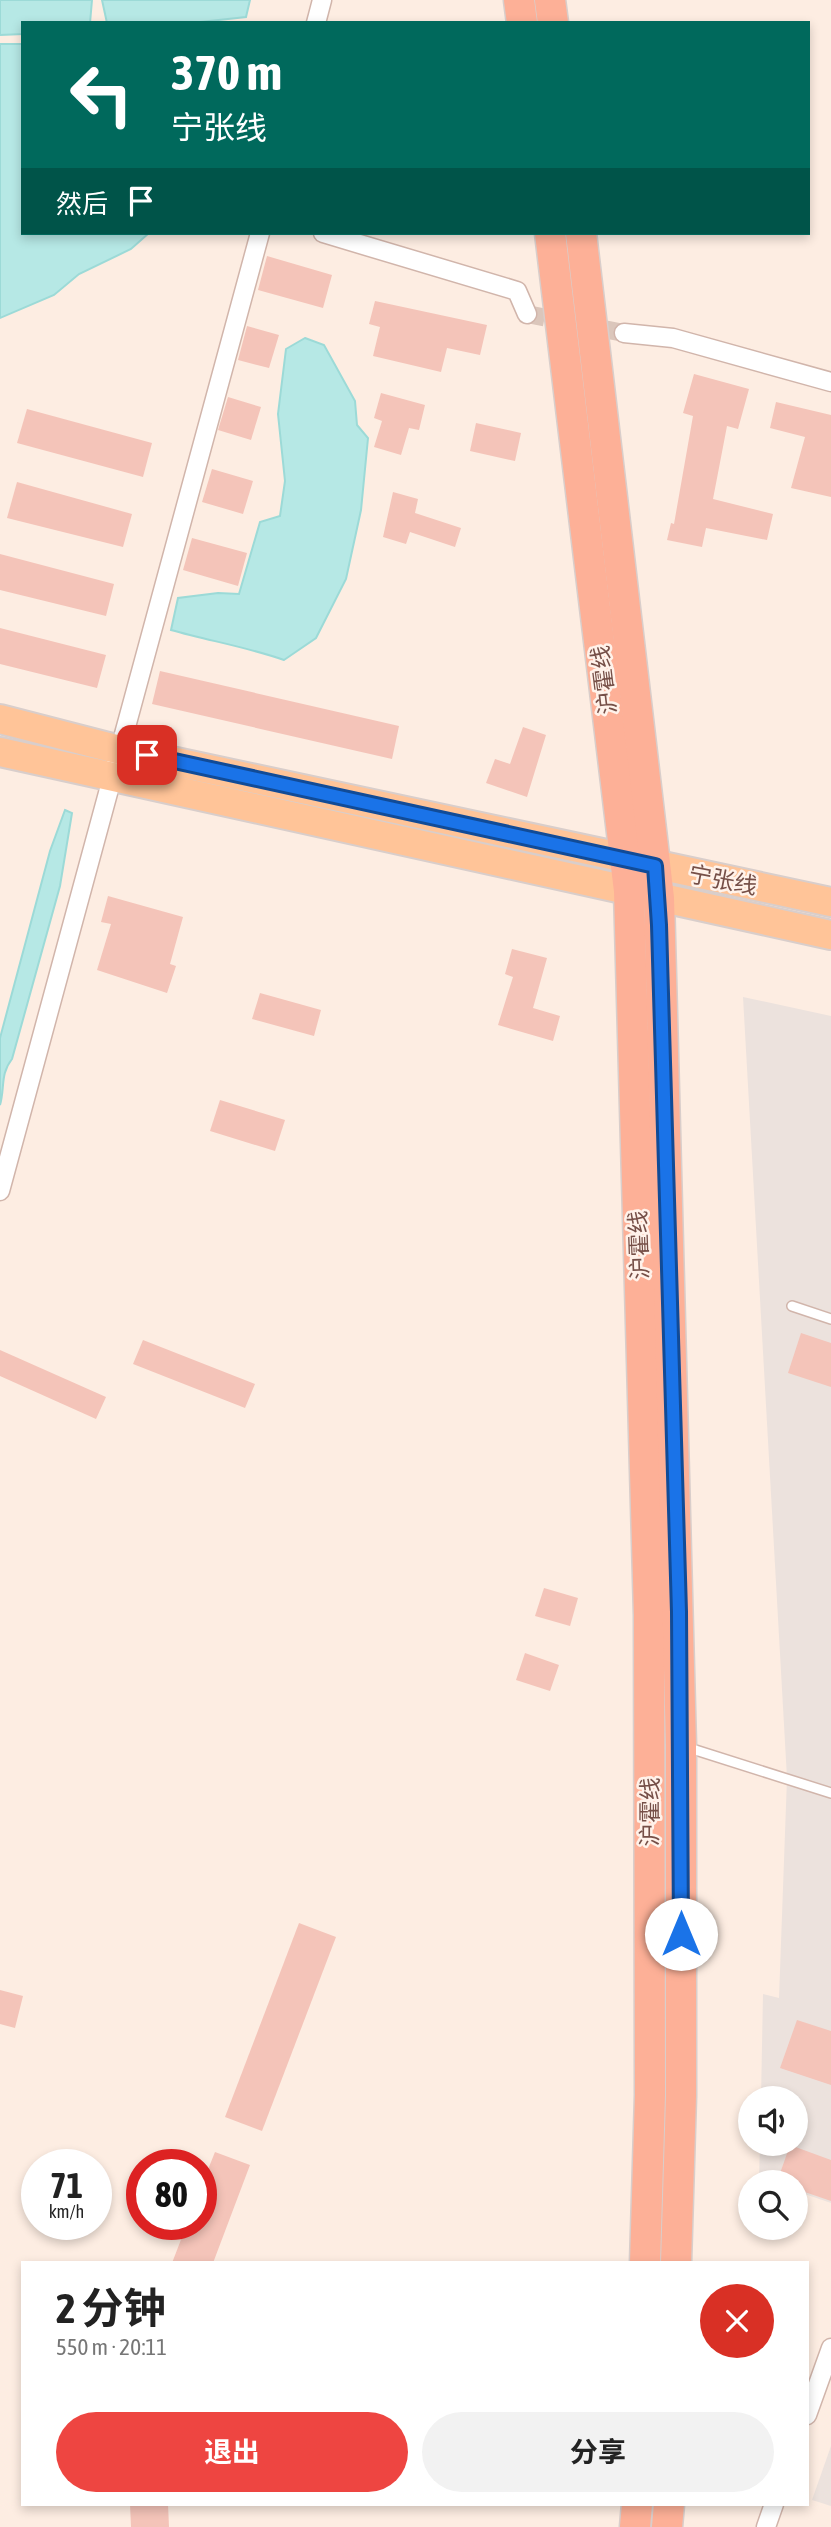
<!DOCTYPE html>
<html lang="zh">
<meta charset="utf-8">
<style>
body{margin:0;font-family:"Asap Condensed","Noto Sans SC",sans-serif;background:#f2f2f2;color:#222;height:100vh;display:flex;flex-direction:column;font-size:26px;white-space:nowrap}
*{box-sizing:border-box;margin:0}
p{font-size:23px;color:#767676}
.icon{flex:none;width:38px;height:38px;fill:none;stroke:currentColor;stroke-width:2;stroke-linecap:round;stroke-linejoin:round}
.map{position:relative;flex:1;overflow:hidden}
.details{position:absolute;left:21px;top:2261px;width:788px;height:245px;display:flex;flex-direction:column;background:#fff;border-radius:0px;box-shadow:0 4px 10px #0003}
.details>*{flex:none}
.guide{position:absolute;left:21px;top:21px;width:789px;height:214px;border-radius:0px;box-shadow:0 4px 10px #0003;background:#00695c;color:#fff;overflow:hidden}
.fabs{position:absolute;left:738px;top:2086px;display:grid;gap:14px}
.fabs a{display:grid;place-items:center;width:70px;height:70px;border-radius:50%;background:#fff;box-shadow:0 4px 10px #0003;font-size:35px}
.speed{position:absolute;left:21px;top:2149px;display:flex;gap:14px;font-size:35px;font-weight:700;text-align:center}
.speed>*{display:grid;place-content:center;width:91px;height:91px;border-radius:50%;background:#fff;box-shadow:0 4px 10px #0003;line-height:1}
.speed small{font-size:18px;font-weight:400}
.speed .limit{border:10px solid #d22;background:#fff;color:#111}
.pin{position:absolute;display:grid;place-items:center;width:60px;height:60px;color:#fff;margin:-30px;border-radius:14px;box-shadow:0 4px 10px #0006}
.me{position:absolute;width:77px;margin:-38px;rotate:0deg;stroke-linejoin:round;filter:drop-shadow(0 0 5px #0008)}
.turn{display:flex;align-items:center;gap:24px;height:147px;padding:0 35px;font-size:32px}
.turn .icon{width:91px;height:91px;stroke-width:2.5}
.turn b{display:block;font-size:49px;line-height:60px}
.then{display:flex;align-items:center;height:66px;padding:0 35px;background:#0003;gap:14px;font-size:26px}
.round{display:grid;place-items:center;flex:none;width:74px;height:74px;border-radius:37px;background:#f2f2f2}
.overview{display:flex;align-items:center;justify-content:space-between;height:119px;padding:0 35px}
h1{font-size:42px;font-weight:700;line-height:52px}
.action{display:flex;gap:14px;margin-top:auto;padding:14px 35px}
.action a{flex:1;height:80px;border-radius:42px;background:#ee4541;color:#fff;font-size:28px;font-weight:700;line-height:80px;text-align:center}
.action a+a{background:#f2f2f2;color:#222}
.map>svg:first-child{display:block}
.industrial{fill:#ece2dd}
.water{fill:#b6e8e5;stroke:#9cdad7;stroke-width:2}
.building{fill:#f4c4b9}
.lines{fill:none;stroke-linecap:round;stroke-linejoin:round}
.minor-tunnel{stroke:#dbc6bb;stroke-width:18;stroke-dasharray:18 9;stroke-linecap:butt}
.service-casing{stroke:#d1b5ab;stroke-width:12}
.minor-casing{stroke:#d1b5ab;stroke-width:21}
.primary-casing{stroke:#d9cecb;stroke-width:32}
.trunk-casing{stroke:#d9cecb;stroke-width:33}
.service{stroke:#fff;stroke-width:9}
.minor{stroke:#fff;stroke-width:18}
.primary{stroke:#ffc498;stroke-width:28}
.trunk{stroke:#fdb097;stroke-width:30}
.route-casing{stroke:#114b97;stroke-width:18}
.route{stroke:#1a73e8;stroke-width:12}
.labels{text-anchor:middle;stroke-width:5;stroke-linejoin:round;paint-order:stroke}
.street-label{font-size:23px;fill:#764f47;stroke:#fff2ea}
</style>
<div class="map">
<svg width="831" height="2527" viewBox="0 0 831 2527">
<rect width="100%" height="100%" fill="#fdede2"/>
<g class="industrial">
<path d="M743,997l88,19v1187l-35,-12v-9h-25l-12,-4 1,-34h36v-46h-35l2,-104 16,4 8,-220z"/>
<path d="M831,2446v60l-19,-6z"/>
</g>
<g class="water">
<path d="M0,0h92l-2,23h-67v11l-23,1z"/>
<path d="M102,0h148l-4,17 -55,6h-84z"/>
<path d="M0,44h23v189h126l-18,16 -52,25 -25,21 -54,23z"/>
<path d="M305,338l19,7 31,56 2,24 11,13 -7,72 -15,69 -30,59 -32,22c-37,-13 -74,-19 -113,-30l7,-32 40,-5 21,1 21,-72 20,-6 5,-35 -7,-67 8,-65z"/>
<path d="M65,810l7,3 -12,73 -48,173c-12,15 -7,29 -12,46v-67l50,-187z"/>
</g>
<g class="building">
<path d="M267,256l65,19 -9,33 -65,-18z"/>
<path d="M375,301l112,24 -7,30 -33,-7 -6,24 -68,-16 7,-29 -11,-3z"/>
<path d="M247,326l32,9 -10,33 -31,-8z"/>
<path d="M694,374l55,15 -11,40 -11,-3 -14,73 60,15 -6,26 -61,-12 -4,19 -35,-7 4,-17 3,1 19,-108 -10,-3z"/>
<path d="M381,393l44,12 -6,25 -10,-2 -8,27 -27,-8 8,-26 -8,-3z"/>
<path d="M228,397l33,10 -10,33 -33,-10z"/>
<path d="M776,402l55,13v82l-40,-9 14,-51 -35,-9z"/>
<path d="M27,409l125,34 -9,34 -126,-34z"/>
<path d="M476,423l45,10 -6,28 -45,-10z"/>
<path d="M212,469l41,12 -10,33 -41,-12z"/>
<path d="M17,482l115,32 -9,33 -116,-29z"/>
<path d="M393,492l25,7 -3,14 46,15 -6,19 -45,-15 -4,12 -23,-7z"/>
<path d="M192,538l55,15 -9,33 -55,-16z"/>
<path d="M0,554l114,30 -8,32 -106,-26z"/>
<path d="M0,628l106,27 -9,33 -97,-24z"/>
<path d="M160,671l239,55 -7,33 -240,-55z"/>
<path d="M523,727l23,8 -19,62 -41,-14 9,-24 15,5z"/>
<path d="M108,896l75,21 -13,47 6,2 -9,27 -70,-23 14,-46 -10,-2z"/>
<path d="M512,949l35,9 -14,50 27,8 -7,25 -55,-16 15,-48 -8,-3z"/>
<path d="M260,993l61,17 -7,26 -62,-17z"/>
<path d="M220,1100l65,20 -10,31 -65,-20z"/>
<path d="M801,1333l30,10v44l-43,-14z"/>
<path d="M143,1340l112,44 -10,24 -112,-44z"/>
<path d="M0,1350l106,47 -10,22 -96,-43z"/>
<path d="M544,1588l34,10 -8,28 -35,-10z"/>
<path d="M525,1653l34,12 -9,26 -34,-11z"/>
<path d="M299,1923l37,14 -74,194 -37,-14z"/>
<path d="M0,1990l23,6 -8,32 -15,-4z"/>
<path d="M797,2020l34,11v54l-51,-17z"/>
<path d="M790,2145l41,15v41l-35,-12v-7h-19z"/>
<path d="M215,2152l35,13 -37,98h-41l15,-39h14v-37z"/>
<path d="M130,2504h38l1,23h-38z"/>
</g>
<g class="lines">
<path class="minor-tunnel" d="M527,314l97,19"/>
<defs>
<g id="service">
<path d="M792,1306l39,13"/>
<path d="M686,1747l145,46"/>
</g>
<g id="minor">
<path d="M316,23l6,-23"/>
<path d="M323,233l194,58 10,23"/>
<path d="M624,333l49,5 158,44"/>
<path d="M0,1191l260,-958"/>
<path d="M807,2415l24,-67"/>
<path d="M766,2527l8,-23"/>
</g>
<g id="primary">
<path d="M0,719l120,31 711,152"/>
<path d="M0,752l831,183"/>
</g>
<g id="trunk">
<path d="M519,0l3,23"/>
<path d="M550,0l3,23"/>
<path d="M550,233l79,658 20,724 1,480 -5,168"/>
<path d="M581,233l78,665 22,847v351l-5,167"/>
<path d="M635,2527l2,-23"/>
<path d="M667,2527l2,-23"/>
</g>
</defs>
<use href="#service" class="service-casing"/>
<use href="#minor" class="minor-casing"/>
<use href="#primary" class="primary-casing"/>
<use href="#trunk" class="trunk-casing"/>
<use href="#service" class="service"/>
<use href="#minor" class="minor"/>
<use href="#primary" class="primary"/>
<use href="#trunk" class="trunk"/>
</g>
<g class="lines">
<defs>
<path id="route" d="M147,755l508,111 4,59 20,687 2,322"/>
</defs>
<use href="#route" class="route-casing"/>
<use href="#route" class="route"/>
</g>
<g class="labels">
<g class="street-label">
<text transform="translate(604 680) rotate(-97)" y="8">沪霍线</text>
<text transform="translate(723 880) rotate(11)" y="8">宁张线</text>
<text transform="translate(639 1245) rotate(-92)" y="8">沪霍线</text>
<text transform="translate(650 1812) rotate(-90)" y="8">沪霍线</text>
</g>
</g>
</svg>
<div class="fabs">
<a><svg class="icon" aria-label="sound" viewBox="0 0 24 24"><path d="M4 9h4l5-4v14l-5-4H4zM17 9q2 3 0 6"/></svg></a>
<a><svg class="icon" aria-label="search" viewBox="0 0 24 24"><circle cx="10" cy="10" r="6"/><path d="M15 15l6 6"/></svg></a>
</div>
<div class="speed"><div>71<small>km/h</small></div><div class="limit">80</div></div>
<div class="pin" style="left:147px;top:755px;background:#d93025"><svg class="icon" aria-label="arrive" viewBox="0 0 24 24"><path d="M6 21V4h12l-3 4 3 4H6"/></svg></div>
<svg class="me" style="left:681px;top:1934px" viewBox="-20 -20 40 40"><circle r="19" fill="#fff"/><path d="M0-13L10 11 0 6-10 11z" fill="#1a73e8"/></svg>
<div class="guide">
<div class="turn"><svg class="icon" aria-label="left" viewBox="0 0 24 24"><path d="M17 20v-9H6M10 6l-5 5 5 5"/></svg><div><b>370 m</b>宁张线</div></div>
<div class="then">然后<svg class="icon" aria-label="arrive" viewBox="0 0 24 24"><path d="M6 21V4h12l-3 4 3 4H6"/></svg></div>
</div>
<section class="details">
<div class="overview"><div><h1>2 分钟</h1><p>550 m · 20:11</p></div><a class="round" style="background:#d93025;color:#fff"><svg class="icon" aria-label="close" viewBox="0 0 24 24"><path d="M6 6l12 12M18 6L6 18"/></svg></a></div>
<div class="action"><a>退出</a><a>分享</a></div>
</section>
</div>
